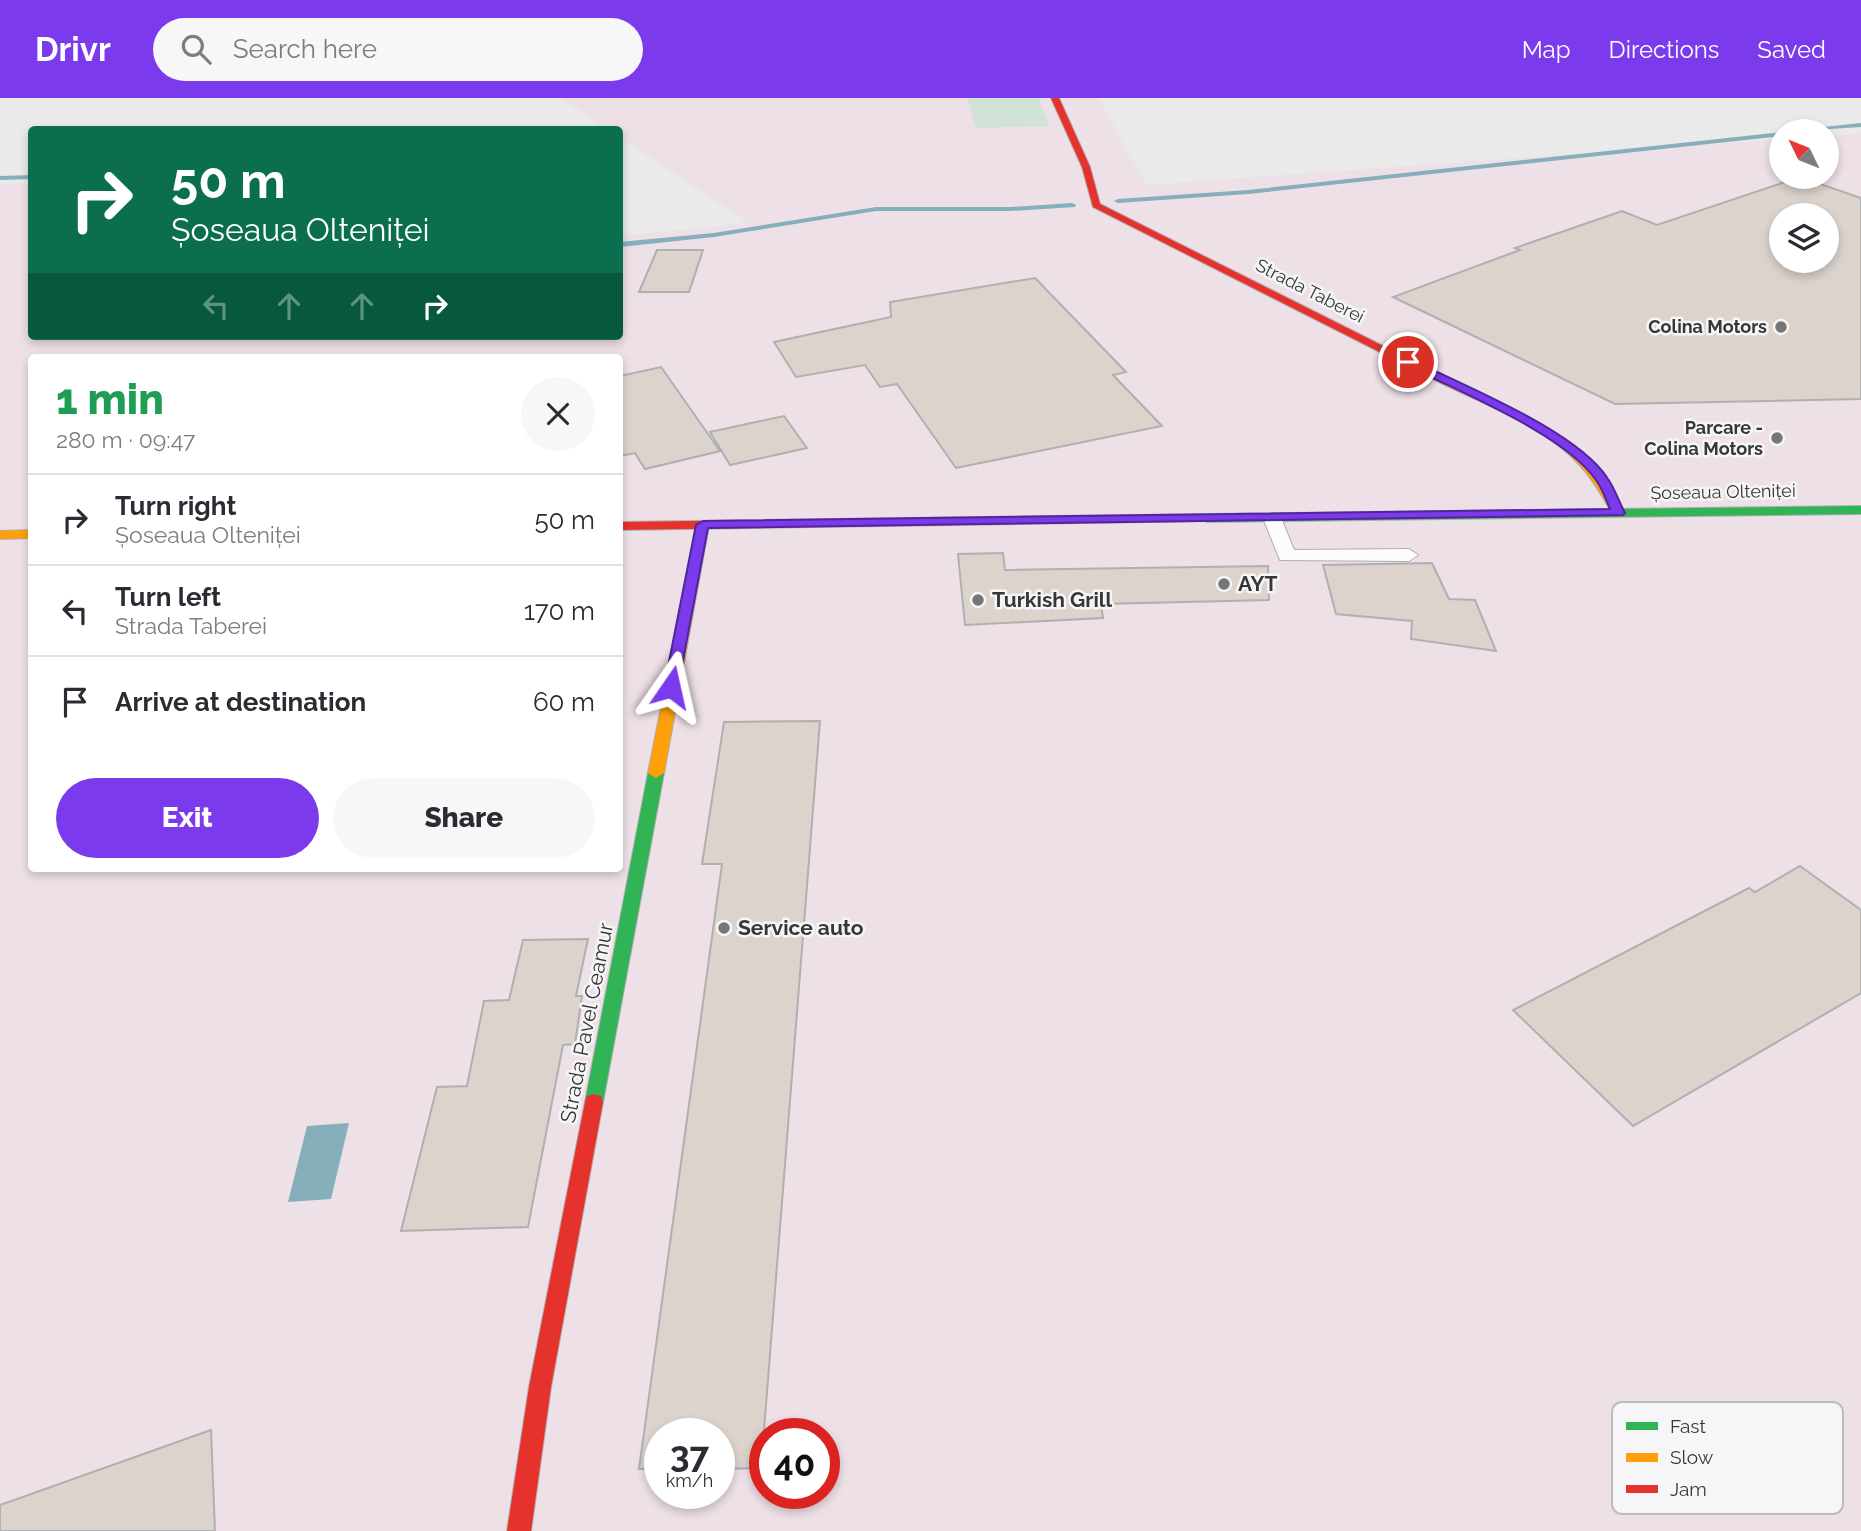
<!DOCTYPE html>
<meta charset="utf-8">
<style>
body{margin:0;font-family:Raleway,sans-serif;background:#f7f7f7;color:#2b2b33;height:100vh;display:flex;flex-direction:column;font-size:26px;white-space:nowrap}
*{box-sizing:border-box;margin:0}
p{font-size:23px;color:#7c7c81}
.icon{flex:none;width:38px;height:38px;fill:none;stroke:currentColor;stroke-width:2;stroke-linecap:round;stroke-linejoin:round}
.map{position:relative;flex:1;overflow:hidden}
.sheet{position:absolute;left:28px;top:256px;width:595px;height:518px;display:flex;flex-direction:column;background:#fff;border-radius:7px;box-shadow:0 4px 10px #0003}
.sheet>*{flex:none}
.guide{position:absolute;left:28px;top:28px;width:595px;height:214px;border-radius:7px;box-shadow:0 4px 10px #0003;background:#0b6e4f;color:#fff;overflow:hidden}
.needle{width:46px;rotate:313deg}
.buttons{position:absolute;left:1769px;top:21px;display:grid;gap:14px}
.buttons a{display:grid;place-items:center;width:70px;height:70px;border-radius:50%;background:#fff;box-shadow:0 4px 10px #0003;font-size:35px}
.speed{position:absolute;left:644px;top:1320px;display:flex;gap:14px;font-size:35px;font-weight:700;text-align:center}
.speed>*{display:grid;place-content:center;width:91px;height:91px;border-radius:50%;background:#fff;box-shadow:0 4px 10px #0003;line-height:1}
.speed small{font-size:18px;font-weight:400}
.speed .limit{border:10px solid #d22;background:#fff;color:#111}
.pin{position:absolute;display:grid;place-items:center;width:60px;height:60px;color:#fff;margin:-30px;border:4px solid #fff;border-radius:50%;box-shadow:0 2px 7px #0007}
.me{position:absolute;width:77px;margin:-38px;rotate:11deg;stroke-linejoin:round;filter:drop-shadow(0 0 5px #0008)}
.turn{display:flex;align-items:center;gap:24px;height:147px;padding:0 28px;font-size:32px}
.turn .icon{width:91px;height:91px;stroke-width:2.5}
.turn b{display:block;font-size:49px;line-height:60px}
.lanes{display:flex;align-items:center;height:66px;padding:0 28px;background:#0003;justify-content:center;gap:35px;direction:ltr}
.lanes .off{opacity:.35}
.round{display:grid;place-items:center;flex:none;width:74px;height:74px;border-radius:37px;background:#f7f7f7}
.summary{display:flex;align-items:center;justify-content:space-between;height:119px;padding:0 28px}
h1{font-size:42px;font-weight:800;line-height:52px;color:#1e9e55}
.action{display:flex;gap:14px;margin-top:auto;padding:14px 28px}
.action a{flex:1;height:80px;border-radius:42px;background:#7c3aed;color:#fff;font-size:28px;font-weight:800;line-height:80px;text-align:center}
.action a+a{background:#f7f7f7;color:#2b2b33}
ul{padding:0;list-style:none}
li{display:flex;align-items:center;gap:21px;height:91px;padding:0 28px;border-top:2px solid #e1e1e2}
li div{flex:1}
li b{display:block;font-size:26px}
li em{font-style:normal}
header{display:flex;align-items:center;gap:42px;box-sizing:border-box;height:98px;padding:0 35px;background:#7c3aed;color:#fff}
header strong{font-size:33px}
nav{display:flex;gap:38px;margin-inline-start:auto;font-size:24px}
.search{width:490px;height:63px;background:#f7f7f7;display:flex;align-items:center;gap:18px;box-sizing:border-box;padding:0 24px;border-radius:38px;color:#7c7c81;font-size:26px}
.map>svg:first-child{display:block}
.industrial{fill:#ede0e6;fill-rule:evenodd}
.green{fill:#d1e2d6}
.water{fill:#86afbc}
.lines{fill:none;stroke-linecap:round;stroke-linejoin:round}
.stream{fill:#86afbc;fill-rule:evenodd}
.building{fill:#dbd3cc;stroke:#b0b0b0;stroke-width:2;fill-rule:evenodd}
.lane-casing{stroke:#afafaf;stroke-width:2}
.fast-casing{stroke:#afafaf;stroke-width:2}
.slow-casing{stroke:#afafaf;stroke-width:2}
.jam-casing{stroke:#afafaf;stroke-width:2}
.lane{fill:#fcfcfc;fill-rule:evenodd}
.fast{fill:#30b455;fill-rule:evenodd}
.slow{fill:#ff9f0a;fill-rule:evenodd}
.jam{fill:#e5322d;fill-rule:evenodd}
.route{fill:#7c3aed;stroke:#51269a;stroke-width:2}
.poi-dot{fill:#767676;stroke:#f6f6f8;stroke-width:2.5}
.labels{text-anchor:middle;stroke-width:5;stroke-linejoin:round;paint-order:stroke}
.far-street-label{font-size:18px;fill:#373738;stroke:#f6f6f8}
.far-poi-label{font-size:18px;font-weight:bold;fill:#373738;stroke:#f6f6f8;text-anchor:end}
.poi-label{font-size:21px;font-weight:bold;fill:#373738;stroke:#f6f6f8;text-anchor:start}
.street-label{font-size:21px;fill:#373738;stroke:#f6f6f8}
.key{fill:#f6f6f8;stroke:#bdbdbe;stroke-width:2}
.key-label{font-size:19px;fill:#373738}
</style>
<header>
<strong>Drivr</strong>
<div class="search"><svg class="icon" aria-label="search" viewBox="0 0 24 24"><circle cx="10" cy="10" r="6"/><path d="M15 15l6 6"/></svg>Search here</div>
<nav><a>Map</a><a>Directions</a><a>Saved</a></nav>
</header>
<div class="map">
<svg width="1861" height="1433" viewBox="0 0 1861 1433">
<rect width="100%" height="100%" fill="#eaeaea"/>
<path class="industrial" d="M560,0h539l47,87 635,-46 1,38h45v-41l34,-3v1398h-1861v-1347l31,-1 1,153h588v-100l129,-13 -129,-86v-7l-12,-1zM1782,117h45v46h-45zM32,259h588v511h-588zM660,1335h59v60h-59zM765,1335h59v60h-59z"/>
<path class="green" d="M967,0h72l10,28 -73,2z"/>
<path class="water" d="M349,1025l-18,76 -43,3 19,-76z"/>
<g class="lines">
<g class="stream">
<path d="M1861,25v4l-61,4 4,-2z"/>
<path d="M1782,34v4l-534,58 -130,9 -4,-2 4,-2 130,-9z"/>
<path d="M32,77v4l-32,1v-4z"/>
<path d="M1072,105l4,2 -1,2 -64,4h-135l-162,26 -94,10v-5l94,-9 162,-26h135z"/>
</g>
</g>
<g class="building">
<path d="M1800,79l61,21v201l-246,5 -222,-107 127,-47 -5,-2 107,-37 35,14zM1782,117h45v46h-45z"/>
<path d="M657,152h46l-14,42h-50z"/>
<path d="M1035,180l91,94 -13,3 49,51 -206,42 -59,-84 -17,3 -15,-22 -69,12 -22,-35 117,-25 -1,-15z"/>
<path d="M661,269l59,84 -75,18 -10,-16 -15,3v-80z"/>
<path d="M784,318l23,32 -77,17 -20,-33z"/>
<path d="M1003,455l2,17 263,-4 1,34 -168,4 2,14 -138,7 -7,-71z"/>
<path d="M1432,465l17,36 26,1 21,51 -85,-12 1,-18 -76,-7 -13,-49z"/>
<path d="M820,623l-59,747 -42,1v-36h-59v36h-21l83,-605h-20l22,-142z"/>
<path d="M1800,768l61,44v83l-228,133 -120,-116 236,-122 6,4z"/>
<path d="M588,841l-12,57h6l-7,48 -12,1 -35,182 -127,4 36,-144 30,-1 17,-85 25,-1 14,-60z"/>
<path d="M211,1332l4,101h-215v-26z"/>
</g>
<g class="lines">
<defs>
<path id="lane" d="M1272,415l9,5 13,32 115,-1 9,6 -9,6 -129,-1 -17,-42z"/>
<g id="fast">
<path d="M1861,408v8l-654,8 -6,-4 6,-4z"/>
<path d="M656,670l8,5 -61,329 -2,6 -7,2 -7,-2 -2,-6 63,-329z"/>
</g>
<g id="slow">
<path d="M1449,282c15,4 30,13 44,20 62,29 96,53 131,113l-2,3h-8c-10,-16 -18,-32 -30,-46 -35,-42 -91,-62 -139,-85v-4z"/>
<path d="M703,423l6,4 -45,248 -8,5 -8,-5 49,-248z"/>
<path d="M32,432v8l-32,1v-8z"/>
</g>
<g id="jam">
<path d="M1051,0h8l31,69 10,37 353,177v4h-8l-352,-178 -11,-40z"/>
<path d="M1207,416l6,4 -2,3 -591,9v-8z"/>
<path d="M594,996l7,2 2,6 -52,285 -20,144h-24l22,-144 56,-285 2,-6z"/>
</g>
</defs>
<use href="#lane" class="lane-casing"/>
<use href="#fast" class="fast-casing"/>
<use href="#slow" class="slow-casing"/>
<use href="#jam" class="jam-casing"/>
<use href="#lane" class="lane"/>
<use href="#fast" class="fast"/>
<use href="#slow" class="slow"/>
<use href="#jam" class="jam"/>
</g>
<path class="route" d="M1404,262h8c52,26 166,71 196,119 7,10 11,23 17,34l-2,2 -915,13 -30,159 -7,5 -7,-5 32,-162 7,-4 907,-12c-4,-9 -8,-21 -14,-29 -31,-46 -141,-90 -192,-116z"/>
<g class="poi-dot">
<circle cx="1781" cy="229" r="7"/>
<circle cx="1777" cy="340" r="7"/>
<circle cx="1224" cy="486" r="7"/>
<circle cx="978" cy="502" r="7"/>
<circle cx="724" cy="830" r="7"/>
</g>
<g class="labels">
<g class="far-street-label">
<text transform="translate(1310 193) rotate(27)" y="6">Strada Taberei</text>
<text transform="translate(1723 394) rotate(-1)" y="6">Șoseaua Olteniței</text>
</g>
<g class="far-poi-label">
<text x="1767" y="235">Colina Motors</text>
<text x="1763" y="336">Parcare -<tspan x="1763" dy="21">Colina Motors</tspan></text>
</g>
<g class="poi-label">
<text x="1238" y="493">AYT</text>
<text x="992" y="509">Turkish Grill</text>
<text x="738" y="837">Service auto</text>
</g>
<g class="street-label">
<text transform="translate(587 925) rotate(-79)" y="7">Strada Pavel Ceamur</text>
</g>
</g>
<rect x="1612" y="1304" width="231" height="112" rx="10" class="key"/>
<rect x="1626" y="1324" width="32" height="8" fill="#30b455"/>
<rect x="1626" y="1355" width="32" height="9" fill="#ff9f0a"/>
<rect x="1626" y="1387" width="32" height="8" fill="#e5322d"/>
<g class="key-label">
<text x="1670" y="1335">Fast</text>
<text x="1670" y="1366">Slow</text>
<text x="1670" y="1398">Jam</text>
</g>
</svg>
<div class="buttons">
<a><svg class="needle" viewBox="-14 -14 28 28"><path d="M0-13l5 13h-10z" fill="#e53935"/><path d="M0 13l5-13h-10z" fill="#7c7c81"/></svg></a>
<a><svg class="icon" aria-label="layers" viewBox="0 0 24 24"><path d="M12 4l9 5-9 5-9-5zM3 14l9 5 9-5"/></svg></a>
</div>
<div class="speed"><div>37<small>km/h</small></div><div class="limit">40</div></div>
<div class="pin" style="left:1408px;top:264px;background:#d93025"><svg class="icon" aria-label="arrive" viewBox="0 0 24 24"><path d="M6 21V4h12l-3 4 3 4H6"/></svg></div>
<svg class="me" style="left:671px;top:589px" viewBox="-20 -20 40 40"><path d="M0-17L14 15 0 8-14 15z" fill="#7c3aed" stroke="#fff" stroke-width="4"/></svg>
<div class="guide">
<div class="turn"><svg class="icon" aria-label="right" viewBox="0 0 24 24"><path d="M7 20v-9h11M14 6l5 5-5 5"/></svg><div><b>50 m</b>Șoseaua Olteniței</div></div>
<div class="lanes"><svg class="icon off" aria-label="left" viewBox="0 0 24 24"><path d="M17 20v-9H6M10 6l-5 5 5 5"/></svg><svg class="icon off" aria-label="ahead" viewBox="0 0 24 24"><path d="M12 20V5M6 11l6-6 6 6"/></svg><svg class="icon off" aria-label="ahead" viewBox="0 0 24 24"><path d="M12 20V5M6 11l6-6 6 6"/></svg><svg class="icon" aria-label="right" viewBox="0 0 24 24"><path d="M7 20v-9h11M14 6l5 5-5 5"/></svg></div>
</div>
<section class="sheet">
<div class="summary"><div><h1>1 min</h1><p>280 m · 09:47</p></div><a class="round"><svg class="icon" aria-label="close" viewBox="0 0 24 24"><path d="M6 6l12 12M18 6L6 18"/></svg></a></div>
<ul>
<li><svg class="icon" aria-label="right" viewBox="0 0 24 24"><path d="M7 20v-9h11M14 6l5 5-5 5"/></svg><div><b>Turn right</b><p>Șoseaua Olteniței</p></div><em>50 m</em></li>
<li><svg class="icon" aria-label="left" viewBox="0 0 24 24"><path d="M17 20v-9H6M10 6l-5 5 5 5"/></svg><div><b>Turn left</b><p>Strada Taberei</p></div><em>170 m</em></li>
<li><svg class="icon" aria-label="arrive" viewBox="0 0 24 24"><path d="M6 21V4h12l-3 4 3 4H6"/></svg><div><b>Arrive at destination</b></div><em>60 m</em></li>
</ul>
<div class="action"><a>Exit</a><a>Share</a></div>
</section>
</div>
